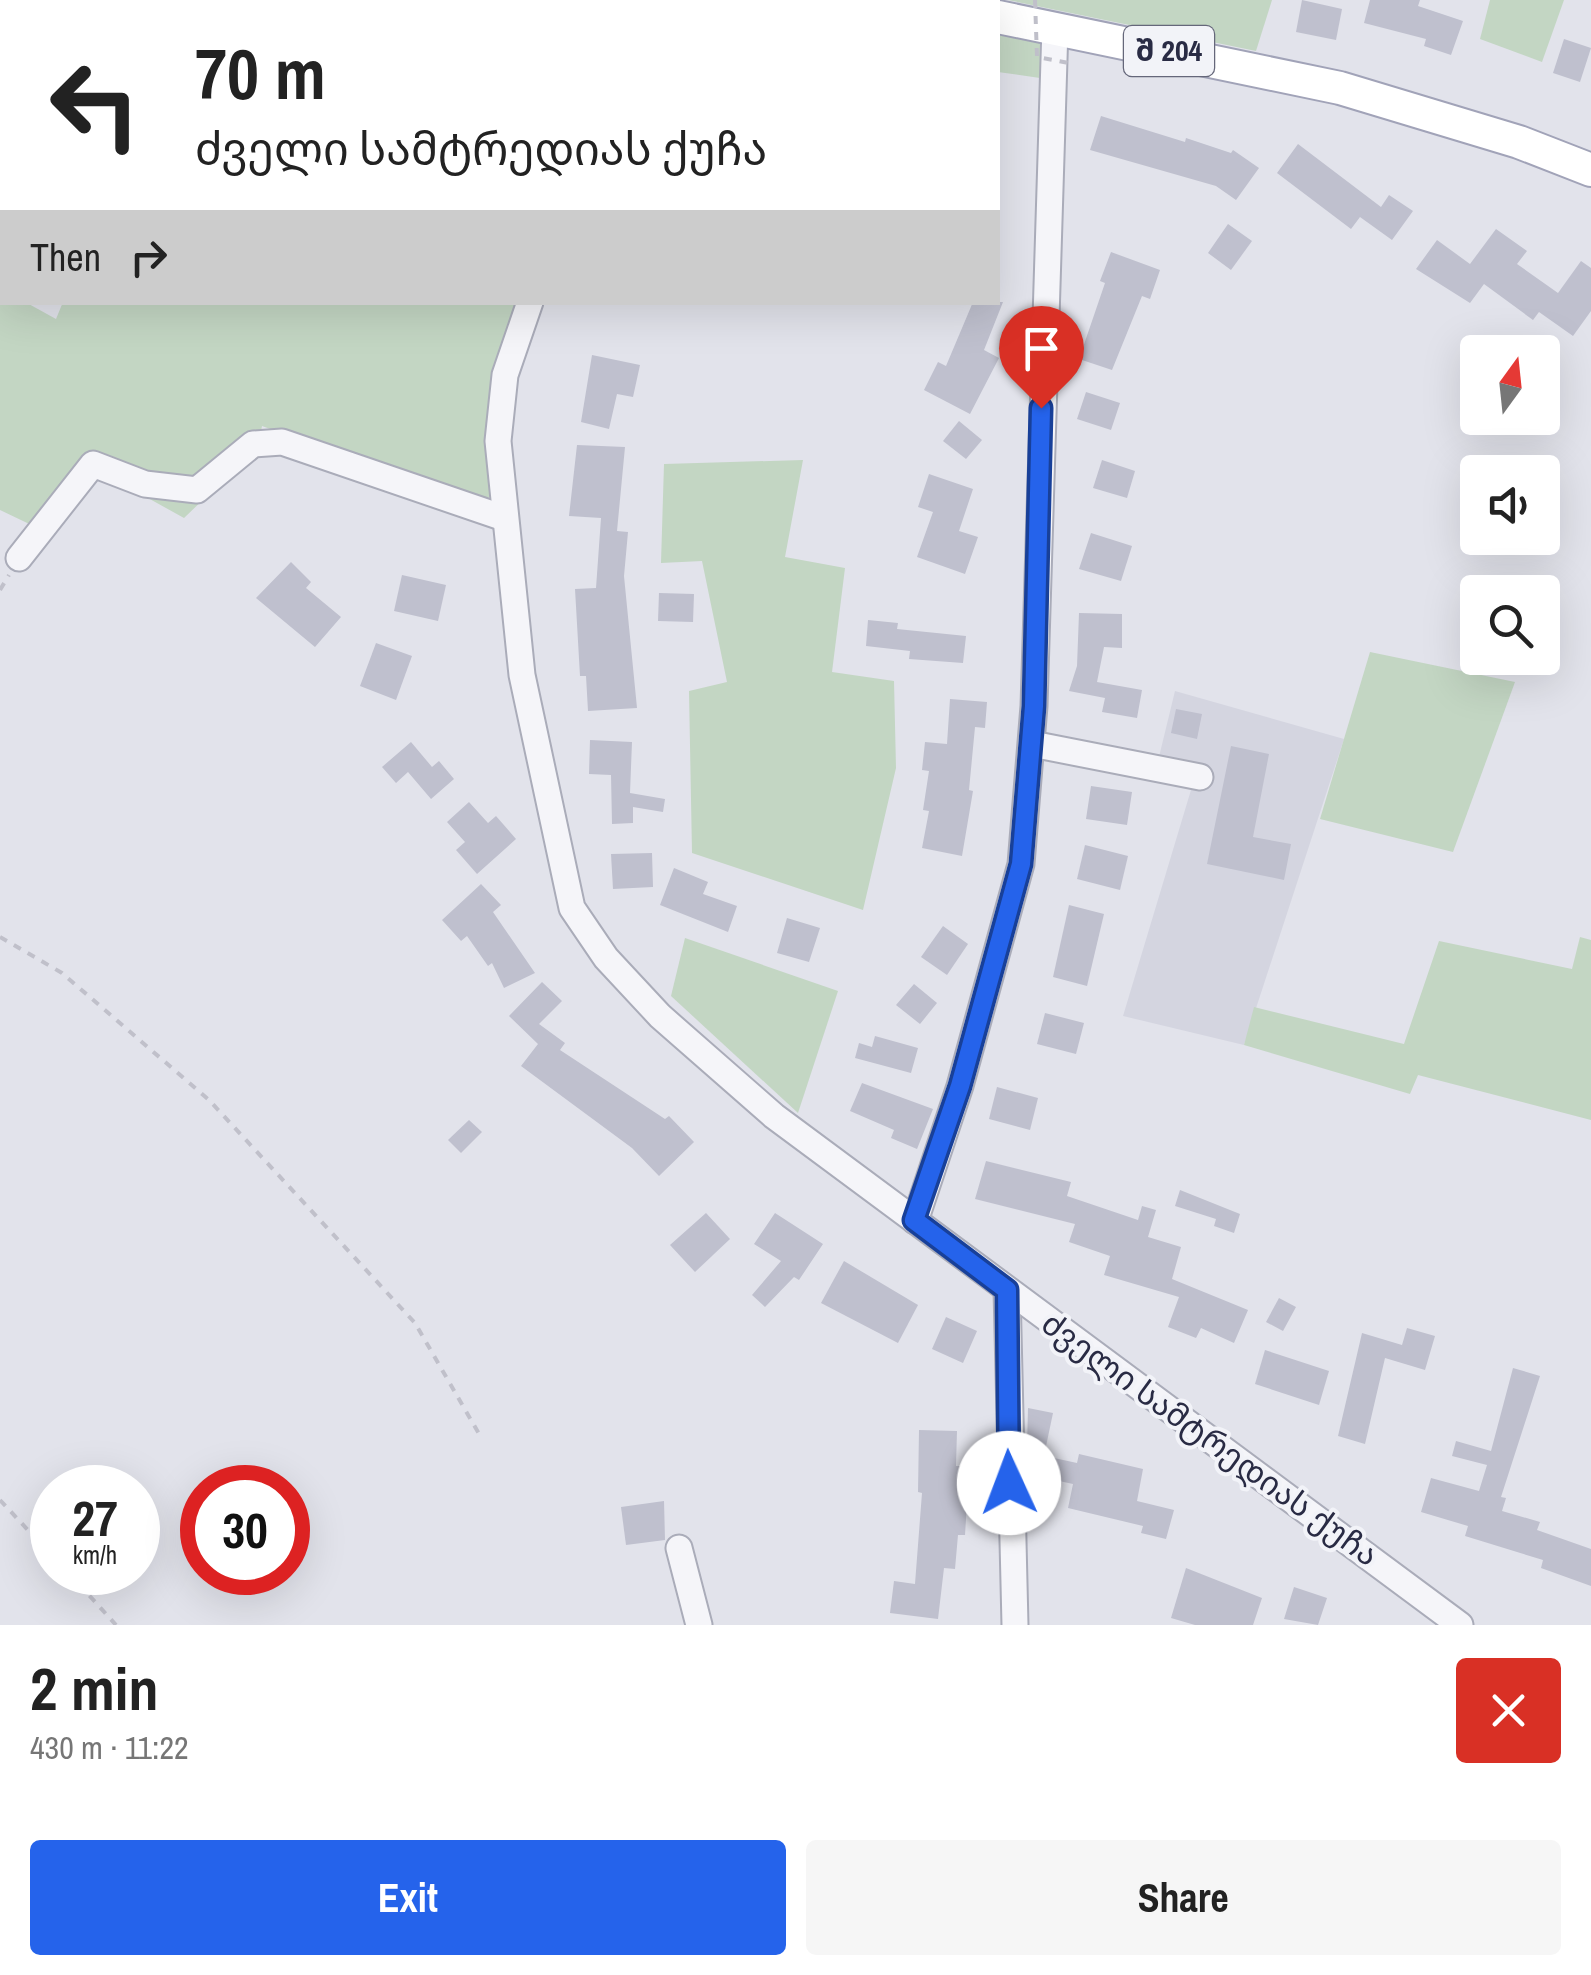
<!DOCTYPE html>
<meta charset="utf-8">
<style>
body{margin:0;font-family:"Archivo Narrow","Noto Sans Georgian",sans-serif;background:#f6f6f6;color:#222;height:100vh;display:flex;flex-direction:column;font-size:38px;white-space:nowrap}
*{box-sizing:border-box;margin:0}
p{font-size:32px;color:#767676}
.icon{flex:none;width:55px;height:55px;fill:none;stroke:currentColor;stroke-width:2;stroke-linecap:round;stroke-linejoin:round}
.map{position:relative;height:1625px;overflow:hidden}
.sheet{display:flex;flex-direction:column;background:#fff;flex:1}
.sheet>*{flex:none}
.top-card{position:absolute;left:0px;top:0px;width:1000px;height:305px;box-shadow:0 10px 40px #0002;background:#fff;color:#222;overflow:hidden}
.needle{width:65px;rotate:15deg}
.buttons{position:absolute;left:1460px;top:335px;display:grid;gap:20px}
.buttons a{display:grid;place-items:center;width:100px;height:100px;border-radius:10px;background:#fff;box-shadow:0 10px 40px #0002;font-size:50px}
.speed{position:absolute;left:30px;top:1465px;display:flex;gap:20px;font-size:50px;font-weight:700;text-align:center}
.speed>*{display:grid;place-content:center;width:130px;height:130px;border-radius:50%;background:#fff;box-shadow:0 10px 40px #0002;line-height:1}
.speed small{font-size:25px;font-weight:400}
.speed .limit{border:15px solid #d22;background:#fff;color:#111}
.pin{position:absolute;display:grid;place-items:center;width:85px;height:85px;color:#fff;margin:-102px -42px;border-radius:50% 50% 50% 0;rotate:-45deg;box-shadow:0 0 10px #0007}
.pin .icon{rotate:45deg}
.me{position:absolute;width:110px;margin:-55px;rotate:358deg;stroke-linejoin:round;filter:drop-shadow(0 0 8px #0008)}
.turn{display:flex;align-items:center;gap:35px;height:210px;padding:0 30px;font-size:45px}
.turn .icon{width:130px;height:130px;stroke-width:2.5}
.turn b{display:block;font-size:70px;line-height:85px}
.then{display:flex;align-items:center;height:95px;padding:0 30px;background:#0003;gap:20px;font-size:38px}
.round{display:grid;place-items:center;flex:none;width:105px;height:105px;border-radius:10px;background:#f6f6f6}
.overview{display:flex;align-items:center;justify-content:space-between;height:170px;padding:0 30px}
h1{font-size:60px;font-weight:800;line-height:75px}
.primary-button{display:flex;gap:20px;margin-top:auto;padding:20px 30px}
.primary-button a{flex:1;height:115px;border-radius:10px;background:#2563eb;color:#fff;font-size:40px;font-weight:800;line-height:115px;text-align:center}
.primary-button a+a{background:#f6f6f6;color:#222}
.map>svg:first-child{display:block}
.built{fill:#d4d5e0}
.green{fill:#c3d6c3}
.building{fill:#bfc0ce}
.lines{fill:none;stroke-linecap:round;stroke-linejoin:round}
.minor-casing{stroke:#aaacb9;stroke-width:29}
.major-casing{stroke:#a1a3b8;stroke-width:36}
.path{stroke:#c0c0ca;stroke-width:4;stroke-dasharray:8 8;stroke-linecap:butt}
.minor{stroke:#f5f5f9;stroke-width:25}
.major{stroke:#fff;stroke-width:32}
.path-bridge{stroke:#c0c0ca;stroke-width:4;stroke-dasharray:8 8;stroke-linecap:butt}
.route-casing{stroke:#184099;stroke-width:25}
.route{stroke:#2563eb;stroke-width:18}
.labels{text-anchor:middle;stroke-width:8;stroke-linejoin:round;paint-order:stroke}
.shield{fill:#f2f3f8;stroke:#65677a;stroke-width:2.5}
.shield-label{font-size:30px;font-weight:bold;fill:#292b44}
.street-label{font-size:32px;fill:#292b44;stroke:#f2f3f8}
</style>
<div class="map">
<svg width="1591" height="1625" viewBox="0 0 1591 1625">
<rect width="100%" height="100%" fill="#e2e3eb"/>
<path class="built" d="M1175,691l169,48 -100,306 -121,-29 74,-246 -39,-9z"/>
<g class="green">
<path d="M1008,0h264l-16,51z"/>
<path d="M1490,0h74l-22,62 -62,-23z"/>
<path d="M998,35l44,7 -2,36 -42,-6z"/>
<path d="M0,288l2,14 25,1 29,16 7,-17 459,1 -28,192 -19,9 -213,-78 -4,21 -74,71 -92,-51 -46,65 -46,-22z"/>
<path d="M803,460l-18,97 60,11 -13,104 62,9 2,87 -33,142 -171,-57 -3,-162 38,-9 -25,-121 -41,2 3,-99z"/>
<path d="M1370,652l145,30 -62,170 -133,-33z"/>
<path d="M1580,937l11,3v180l-173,-45 -8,19 -166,-49 10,-38 150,37 35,-103 133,28z"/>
<path d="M685,938l153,53 -40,122 -127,-117z"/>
</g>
<g class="building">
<path d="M1302,0l40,9 -6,31 -40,-8z"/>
<path d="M1370,0h50l-2,6 45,15 -12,34 -27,-9 2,-7 -62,-16z"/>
<path d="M1564,39l27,9 -11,34 -27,-9z"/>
<path d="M1101,116l84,26 1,-4 45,15 2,-3 26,18 -23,32 -20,-14 -126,-36z"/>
<path d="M1298,144l83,63 8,-12 24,16 -21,29 -32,-23 -9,12 -74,-56z"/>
<path d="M1228,224l24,17 -21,29 -23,-17z"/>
<path d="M1496,229l31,22 -10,13 41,29 23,-32 10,7v43l-18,25 -34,-24 -6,8 -49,-36 -14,19 -54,-34 21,-29 33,24z"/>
<path d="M1111,252l49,18 -10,29 -8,-3 -30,74 -33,-11 26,-76 -5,-2z"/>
<path d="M973,302h30l-19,48 15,8 -29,56 -46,-24 14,-28 8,4z"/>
<path d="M592,355l48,10 -7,32 -16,-3 -8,35 -28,-7z"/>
<path d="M1086,392l34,11 -9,27 -34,-11z"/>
<path d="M959,421l23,19 -16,19 -23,-18z"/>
<path d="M577,445l48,2 -8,84 11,1 -4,44 13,132 -49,3 -2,-35h-6l-5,-87 21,-1 5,-70 -32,-2z"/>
<path d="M1102,460l33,11 -8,27 -34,-10z"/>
<path d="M929,474l44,15 -14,42 19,6 -13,37 -48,-17 16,-45 -15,-5z"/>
<path d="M1091,533l41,13 -11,35 -42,-12z"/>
<path d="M291,562l20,20 -5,6 35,29 -26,30 -59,-49z"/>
<path d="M402,575l44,10 -8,36 -44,-10z"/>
<path d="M659,593l35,1 -1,28 -35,-1z"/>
<path d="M1079,613l43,1v34l-18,-1 -7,35 45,8 -5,28 -35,-6 3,-14 -36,-7 8,-25z"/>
<path d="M868,620l30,3 -1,6 69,7 -3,27 -54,-4 1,-8 -44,-5z"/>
<path d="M376,643l36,13 -16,44 -36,-14z"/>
<path d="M950,699l37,3 -2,26 -10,-1 -6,63 4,1 -11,65 -40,-8 7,-37 -6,-1 6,-39 -7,-1 3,-28 22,2z"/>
<path d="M1176,709l26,5 -5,25 -26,-6z"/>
<path d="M590,740l42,2 -2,51 35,6 -2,13 -30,-5v16l-21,1 -1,-49 -22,-1z"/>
<path d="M411,742l21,25 7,-6 15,18 -23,20 -23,-27 -12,11 -14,-16z"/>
<path d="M1231,746l38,8 -16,83 38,7 -7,36 -77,-16z"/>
<path d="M1091,786l41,6 -5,33 -41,-6z"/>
<path d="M469,802l19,21 8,-7 20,23 -39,35 -21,-24 9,-8 -18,-20z"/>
<path d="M1085,845l43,11 -8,34 -43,-11z"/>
<path d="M652,853l1,34 -40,2 -2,-35z"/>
<path d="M674,868l34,14 -5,12 34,12 -9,26 -68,-27z"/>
<path d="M481,884l20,21 -8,7 42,61 -31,15 -12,-25 -4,3 -21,-30 -6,5 -19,-21z"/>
<path d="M1069,905l35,9 -17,72 -34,-9z"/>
<path d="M787,918l33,10 -11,34 -32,-9z"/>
<path d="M943,926l25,18 -21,31 -26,-18z"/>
<path d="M542,982l20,19 -23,23 26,19 -5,7 105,69 4,-3 25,26 -35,34 -27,-28 -111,-82 17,-22 -29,-28z"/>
<path d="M914,984l23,19 -17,21 -24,-19z"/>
<path d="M1045,1013l39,10 -8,31 -39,-10z"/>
<path d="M875,1036l43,12 -7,25 -56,-15 4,-15 13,4z"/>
<path d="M862,1083l71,26 -16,40 -26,-11 3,-8 -44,-19z"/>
<path d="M997,1087l41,11 -8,32 -41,-11z"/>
<path d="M469,1120l13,12 -21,21 -13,-13z"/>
<path d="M986,1161l85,21 -4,14 71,24 4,-14 14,4 -8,27 33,10 -9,32 76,31 -14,33 -33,-15 -5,10 -28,-11 11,-30 -75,-22 6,-19 -41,-14 6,-18 -100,-25z"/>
<path d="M1180,1190l60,24 -6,19 -20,-7 2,-7 -41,-13z"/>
<path d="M706,1213l24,26 -35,33 -25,-27z"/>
<path d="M775,1213l48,31 -24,36 -5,-3 -29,30 -13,-12 29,-34 -27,-17z"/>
<path d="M844,1261l74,44 -20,38 -77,-40z"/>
<path d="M1279,1298l17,9 -13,24 -17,-9z"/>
<path d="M946,1317l31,14 -14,32 -31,-14z"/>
<path d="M1407,1328l28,8 -10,34 -40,-12 -20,86 -27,-8 24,-103 40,12z"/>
<path d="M1265,1350l64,21 -10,34 -64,-21z"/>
<path d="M1513,1368l27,8 -39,121 5,1 -4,13 38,11 -3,8 54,19v37l-50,-18 2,-8 -78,-24 3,-10 -47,-14 10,-34 48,13 8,-26 -35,-9 4,-15 35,10z"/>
<path d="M1028,1408l25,5 -8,38 -18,-4z"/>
<path d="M919,1430l38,1 -1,35h7l-2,36 6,1 -2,32h-7l-3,34 -11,-1 -6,51 -48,-6 4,-32 21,3 7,-91 -4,-1z"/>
<path d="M1079,1454l64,15 -6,32 37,9 -8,29 -25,-6 2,-7 -75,-18 5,-24 -23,-5 4,-21 23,5z"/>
<path d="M664,1501l1,39 -39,5 -5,-38z"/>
<path d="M1186,1568l76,30 -9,27h-58l-24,-7z"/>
<path d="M1294,1587l33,11 -9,27 -34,-6z"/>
</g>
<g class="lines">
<defs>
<g id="minor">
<path d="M746,2l1,-2"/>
<path d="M530,302l-25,73 -7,66 24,234 50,233 34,50 54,58 114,100 686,509"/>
<path d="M19,558l74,-94 52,20 52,6 56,-46 29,-2 222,76"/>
<path d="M1032,744l168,33"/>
<path d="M915,1221l45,-135 61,-222 13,-158 21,-679"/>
<path d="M1007,1290l8,335"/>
<path d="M679,1548l20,77"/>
</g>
<g id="major">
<path d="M844,0l30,2"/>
<path d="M0,1l33,1"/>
<path d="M613,2l93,-2"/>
<path d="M998,17l342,71 179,54 72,28"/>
</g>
</defs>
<use href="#minor" class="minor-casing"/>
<use href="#major" class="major-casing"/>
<g class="path">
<path d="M0,590l9,-15"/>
<path d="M0,937l62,36 147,127 206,223 67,116"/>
<path d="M0,1500l52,56"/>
<path d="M68,1572l48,53"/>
</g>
<use href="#minor" class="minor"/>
<use href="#major" class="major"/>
<path class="path-bridge" d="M1035,0l2,57 32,6"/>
</g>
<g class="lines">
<defs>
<path id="route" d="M1009,1483l-2,-193 -93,-70 46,-134 61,-222 13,-158 7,-298"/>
</defs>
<use href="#route" class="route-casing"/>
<use href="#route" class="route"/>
</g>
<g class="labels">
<rect class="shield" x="1124" y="26" width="90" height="50" rx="8"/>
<g class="shield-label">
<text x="1169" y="61">შ 204</text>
</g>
<g class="street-label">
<text transform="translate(1210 1439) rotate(36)" y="11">ძველი სამტრედიას ქუჩა</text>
</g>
</g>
</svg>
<div class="buttons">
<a><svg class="needle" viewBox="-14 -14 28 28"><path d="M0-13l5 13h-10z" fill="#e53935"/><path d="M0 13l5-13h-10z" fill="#767676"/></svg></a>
<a><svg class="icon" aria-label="sound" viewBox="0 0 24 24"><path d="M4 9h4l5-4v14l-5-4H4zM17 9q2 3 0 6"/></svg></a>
<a><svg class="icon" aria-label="search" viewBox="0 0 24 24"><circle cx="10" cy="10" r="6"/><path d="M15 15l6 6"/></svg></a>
</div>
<div class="speed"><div>27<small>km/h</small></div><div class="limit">30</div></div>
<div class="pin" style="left:1041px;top:408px;background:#d93025"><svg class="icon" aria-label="arrive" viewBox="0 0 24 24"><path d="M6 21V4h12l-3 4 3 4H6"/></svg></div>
<svg class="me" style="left:1009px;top:1483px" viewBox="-20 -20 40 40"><circle r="19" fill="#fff"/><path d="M0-13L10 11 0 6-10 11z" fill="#2563eb"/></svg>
<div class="top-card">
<div class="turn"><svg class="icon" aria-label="left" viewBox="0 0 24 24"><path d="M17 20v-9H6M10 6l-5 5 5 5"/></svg><div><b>70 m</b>ძველი სამტრედიას ქუჩა</div></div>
<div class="then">Then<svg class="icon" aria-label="right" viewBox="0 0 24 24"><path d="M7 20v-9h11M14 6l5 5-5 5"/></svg></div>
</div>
</div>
<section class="sheet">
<div class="overview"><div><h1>2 min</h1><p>430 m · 11:22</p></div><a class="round" style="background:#d93025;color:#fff"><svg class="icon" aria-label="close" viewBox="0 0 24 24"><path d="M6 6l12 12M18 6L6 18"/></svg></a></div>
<div class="primary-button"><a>Exit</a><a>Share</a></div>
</section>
